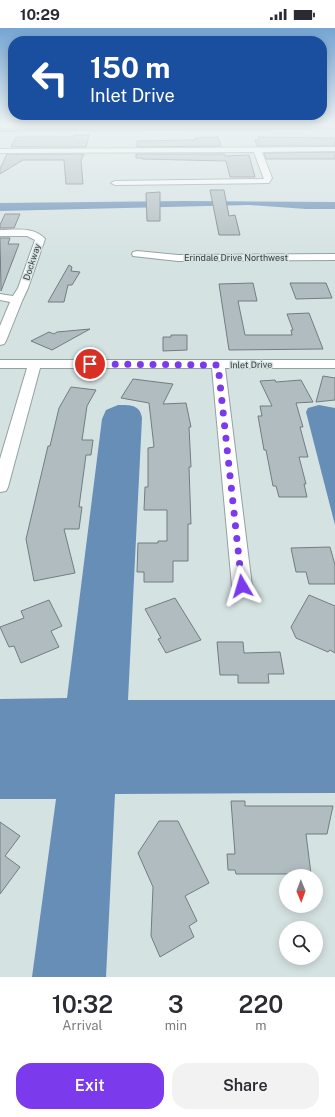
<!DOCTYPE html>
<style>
body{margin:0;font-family:"Public Sans",sans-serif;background:#f2f2f3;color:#2b2b33;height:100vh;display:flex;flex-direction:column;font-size:15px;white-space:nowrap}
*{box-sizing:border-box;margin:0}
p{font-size:13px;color:#7c7c81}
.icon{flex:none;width:22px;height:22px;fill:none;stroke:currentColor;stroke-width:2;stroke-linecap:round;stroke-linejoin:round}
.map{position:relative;height:949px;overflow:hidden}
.drawer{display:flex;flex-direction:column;background:#fff;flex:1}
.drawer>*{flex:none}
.top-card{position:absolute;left:8px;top:8px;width:319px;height:84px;border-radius:16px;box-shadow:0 2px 10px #0003;background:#1a4fa0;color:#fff;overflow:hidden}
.needle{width:26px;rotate:179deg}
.buttons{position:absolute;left:279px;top:841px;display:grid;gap:8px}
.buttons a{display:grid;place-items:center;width:44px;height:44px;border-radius:50%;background:#fff;box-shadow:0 2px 10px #0003;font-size:20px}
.pin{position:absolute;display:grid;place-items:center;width:34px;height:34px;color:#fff;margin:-17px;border:2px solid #fff;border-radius:50%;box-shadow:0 1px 4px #0007}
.me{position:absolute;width:44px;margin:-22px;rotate:353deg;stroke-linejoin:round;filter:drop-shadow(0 0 3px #0008)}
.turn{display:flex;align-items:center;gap:14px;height:84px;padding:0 16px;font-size:18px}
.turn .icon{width:52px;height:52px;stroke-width:2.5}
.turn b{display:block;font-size:28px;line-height:34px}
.eta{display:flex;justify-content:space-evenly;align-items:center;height:68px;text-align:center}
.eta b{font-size:24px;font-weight:600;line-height:28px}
.action{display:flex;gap:8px;margin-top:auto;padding:8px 16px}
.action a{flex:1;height:46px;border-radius:16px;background:#7c3aed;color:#fff;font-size:16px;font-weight:600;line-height:46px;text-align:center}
.action a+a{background:#f2f2f3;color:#2b2b33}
.status{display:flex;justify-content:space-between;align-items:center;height:28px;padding:0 20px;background:#fff;direction:ltr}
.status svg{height:11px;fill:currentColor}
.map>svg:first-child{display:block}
.water{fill:#678eb6}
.building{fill:#b0bcc0;stroke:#727d82}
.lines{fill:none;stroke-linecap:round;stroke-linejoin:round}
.minor-casing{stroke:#94a1a1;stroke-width:2}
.minor{fill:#fff;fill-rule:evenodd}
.route{stroke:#7c3aed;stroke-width:7;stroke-dasharray:0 12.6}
.labels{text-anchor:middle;stroke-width:3;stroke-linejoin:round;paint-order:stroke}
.far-street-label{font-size:9px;fill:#383d3d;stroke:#d5e2e2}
</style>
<div class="status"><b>10:29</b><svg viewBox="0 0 49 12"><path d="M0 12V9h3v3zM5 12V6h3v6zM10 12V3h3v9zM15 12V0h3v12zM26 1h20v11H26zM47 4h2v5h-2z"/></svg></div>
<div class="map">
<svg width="335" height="949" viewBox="0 0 335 949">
<rect width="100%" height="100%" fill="#d5e2e2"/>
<g class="water">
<path d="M335,98v4l-335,2v-4z"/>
<path d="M185,173l150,1v7h-29l-57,-4 -249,6v-8z"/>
<path d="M118,377c11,0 22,-1 24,13l-14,282h207v93l-220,1 -9,183h-74l24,-178h-56v-100l67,-1 35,-279 4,-9z"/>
<path d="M319,377l16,3v117l-29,-113 2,-4z"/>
</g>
<g class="building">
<path d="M74,107h15l-3,12h-75l5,-10h57z"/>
<path d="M218,109l3,9 -84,1v-6l58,-1v-2z"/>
<path d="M258,109l77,1v8h-78l-2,-6h4z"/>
<path d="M335,124v7h-69l-2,-6z"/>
<path d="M7,126h77l-3,6 2,24h-17l-2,-24h-41l-23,14v-5z"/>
<path d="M136,126h88l1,2 24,-1 6,22h-25l-4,-16 -84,-2v-1h-6z"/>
<path d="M210,162h14l5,26 6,-1 5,20h-21z"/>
<path d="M160,164v29h-13l-1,-28z"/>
<path d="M5,186h15l-6,14h-14v-3z"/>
<path d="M0,210h10l-2,6h11l-18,47z"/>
<path d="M69,237l3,2 -1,4 9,1 -8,13h-4l-4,17h-16z"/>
<path d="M253,255l4,18h-19l7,34h47l-1,-5h2l-6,-16 22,-1 14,36 -94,1 -10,-66z"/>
<path d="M290,255h36l6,15 -36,1z"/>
<path d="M90,301l-38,21 -21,-9 18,-9 5,2 3,-2z"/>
<path d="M171,307h16v15l-24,1v-14h8z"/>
<path d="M323,348l12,2v22l-19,2z"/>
<path d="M133,351l40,5 -10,20 23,-1 5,24h-2l2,40h-2l2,57h-3v37h-15v21h-29v-10h-7l1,-29h20v-2h9v-31h-23l1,-23h3v-39l6,-1 -5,-44 -28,-5z"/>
<path d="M275,352l1,2 25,-2 12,22 -17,1 7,24h-3l8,30h-9l7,27h-2l3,13h-28l-3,-11h-3l-7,-36h-2l-6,-34h4l-2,-10h12l-12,-25z"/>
<path d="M71,359l25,3 -9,16 -5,34h11l-2,15h-5l-7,52h3l-3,22h-15l11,44 -41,8 -8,-42 22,-93h2l9,-38z"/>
<path d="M330,519l5,18v19h-26l-3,-12h-10l-5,-24z"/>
<path d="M309,567l26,11v47l-5,-3 -2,2 -32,-14 -5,-11z"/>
<path d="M175,570l26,42 -35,13 -8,-14 3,-1 -16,-29z"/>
<path d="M49,572l13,26 -11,5 8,16 -38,16 -7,-17 -5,1 -9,-20 24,-9 -3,-7z"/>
<path d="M217,614h26l1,11 36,-1 4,22h-16l1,9h-31v-8h-18z"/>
<path d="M231,773h14v5h88l-6,28h-21l5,40h-75l-1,-4h-7l-1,-16h8z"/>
<path d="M159,793h19l31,62 -24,13 12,25 -8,5 5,11 -34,20 -9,-21 2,-49 -15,-34z"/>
<path d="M0,794l20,14 -15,20 15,11 -20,27z"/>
</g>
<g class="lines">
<defs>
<g id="minor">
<path d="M335,119v4l-73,1 10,26 -3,5h-3l-151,2 -4,-2 4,-2 149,-2 -10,-27 -254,1v-4z"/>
<path d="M0,202c15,0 34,-4 45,9l-17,49 -6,13 -16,40 -2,3 -4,1v-19l10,-24 -10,-2v-6l13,2 5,-8 17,-48 -8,-4h-27z"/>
<path d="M137,223l41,4 157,-1v6l-157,1 -45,-5 -1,-2 1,-2z"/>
<path d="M0,332h335v8h-110l27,218 -3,5 -7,2 -7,-2 -3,-5 -20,-218h-172l-32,119 -2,4 -6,1v-33l27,-91h-27z"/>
</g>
</defs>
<use href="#minor" class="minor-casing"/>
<use href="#minor" class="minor"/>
</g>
<linearGradient id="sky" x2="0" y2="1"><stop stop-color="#74a5d4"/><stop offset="0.42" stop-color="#ecf2f2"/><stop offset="1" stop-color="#ecf2f2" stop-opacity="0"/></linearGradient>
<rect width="335" height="231" fill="url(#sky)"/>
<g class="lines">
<path class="route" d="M90,336l128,1 24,221"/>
</g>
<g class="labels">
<g class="far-street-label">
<text x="236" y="233">Erindale Drive Northwest</text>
<text transform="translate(32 234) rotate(-72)" y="3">Dockway</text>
<text transform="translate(251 337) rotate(-1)" y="3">Inlet Drive</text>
</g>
</g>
</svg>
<div class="buttons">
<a><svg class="needle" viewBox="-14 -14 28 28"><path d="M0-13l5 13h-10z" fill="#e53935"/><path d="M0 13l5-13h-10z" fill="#7c7c81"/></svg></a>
<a><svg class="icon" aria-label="search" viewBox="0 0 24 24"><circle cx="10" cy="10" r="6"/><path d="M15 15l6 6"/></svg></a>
</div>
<div class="pin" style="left:90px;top:336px;background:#d93025"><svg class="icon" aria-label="arrive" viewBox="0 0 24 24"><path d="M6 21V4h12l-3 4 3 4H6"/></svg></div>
<svg class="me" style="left:242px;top:558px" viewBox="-20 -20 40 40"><path d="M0-17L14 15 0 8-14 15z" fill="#7c3aed" stroke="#fff" stroke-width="4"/></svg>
<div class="top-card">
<div class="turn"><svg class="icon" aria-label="left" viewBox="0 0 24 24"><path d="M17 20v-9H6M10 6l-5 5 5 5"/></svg><div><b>150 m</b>Inlet Drive</div></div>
</div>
</div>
<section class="drawer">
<div class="eta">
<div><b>10:32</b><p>Arrival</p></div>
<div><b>3</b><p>min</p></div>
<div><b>220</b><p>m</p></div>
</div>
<div class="action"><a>Exit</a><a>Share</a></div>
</section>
